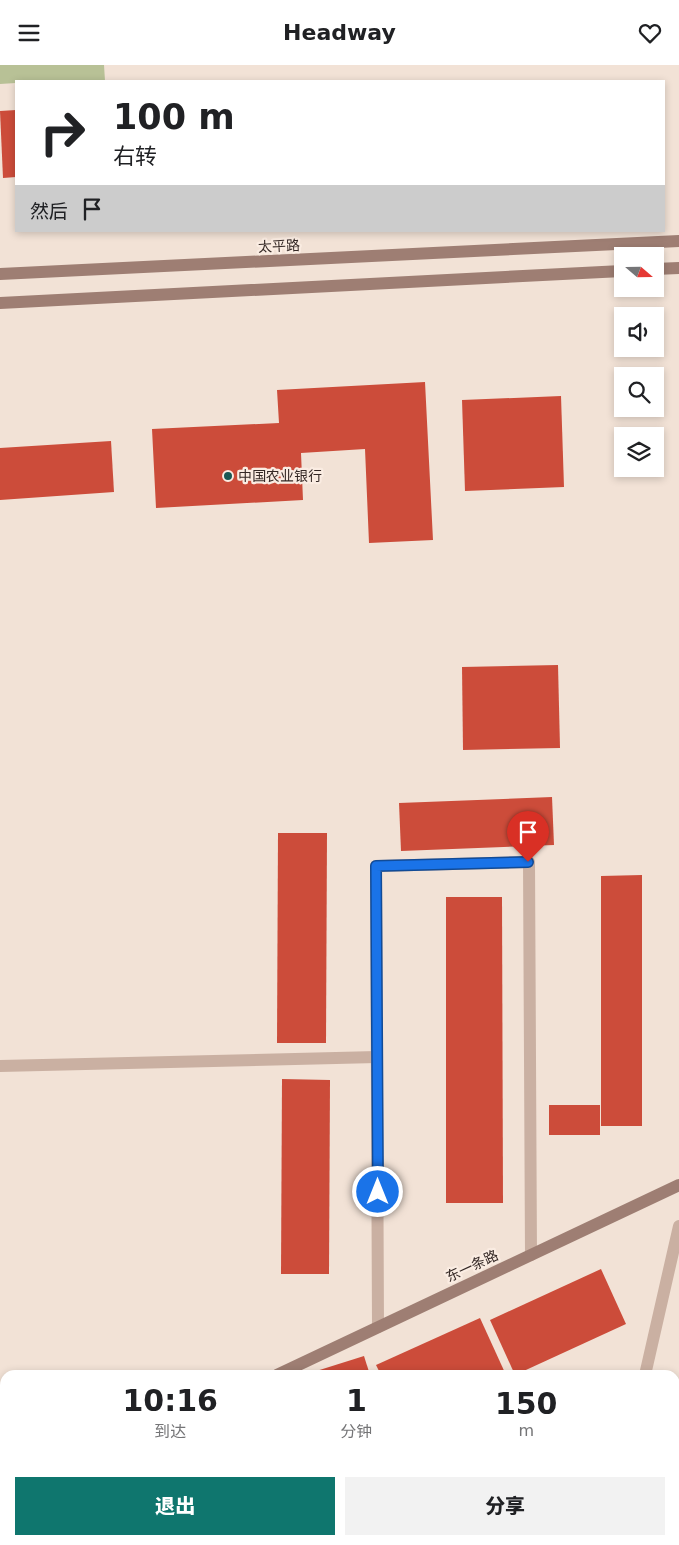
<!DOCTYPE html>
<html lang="zh">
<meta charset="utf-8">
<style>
body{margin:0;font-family:"DejaVu Sans","Noto Sans SC",sans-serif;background:#f2f2f2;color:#202124;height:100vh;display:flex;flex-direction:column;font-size:19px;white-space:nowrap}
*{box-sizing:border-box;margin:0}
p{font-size:16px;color:#757577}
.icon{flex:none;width:28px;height:28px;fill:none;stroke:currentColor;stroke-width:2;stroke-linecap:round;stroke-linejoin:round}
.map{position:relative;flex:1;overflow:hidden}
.panel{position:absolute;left:0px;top:1305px;width:680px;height:175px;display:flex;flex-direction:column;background:#fff;border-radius:15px 15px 0 0;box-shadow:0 2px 8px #0003}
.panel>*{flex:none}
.hud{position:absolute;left:15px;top:15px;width:650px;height:152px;border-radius:0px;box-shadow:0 2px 8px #0003;background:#fff;color:#202124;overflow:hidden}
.needle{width:32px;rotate:110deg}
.controls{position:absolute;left:614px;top:182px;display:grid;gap:10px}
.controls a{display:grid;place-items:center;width:50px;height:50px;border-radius:0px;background:#fff;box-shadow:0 2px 8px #0003;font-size:25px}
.pin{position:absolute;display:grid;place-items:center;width:42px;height:42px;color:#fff;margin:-51px -21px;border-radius:50% 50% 50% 0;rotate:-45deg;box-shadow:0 0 5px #0007}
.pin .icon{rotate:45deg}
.me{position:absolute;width:55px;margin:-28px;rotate:0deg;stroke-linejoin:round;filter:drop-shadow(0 0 4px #0008)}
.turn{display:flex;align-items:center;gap:18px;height:105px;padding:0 15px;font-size:22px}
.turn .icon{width:65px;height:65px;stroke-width:2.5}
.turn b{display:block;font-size:35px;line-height:42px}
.then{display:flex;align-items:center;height:48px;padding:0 15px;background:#0003;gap:10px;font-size:19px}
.eta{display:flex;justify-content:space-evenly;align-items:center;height:85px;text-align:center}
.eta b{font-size:30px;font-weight:800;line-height:35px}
.button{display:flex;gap:10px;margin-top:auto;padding:10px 15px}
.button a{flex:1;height:58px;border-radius:0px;background:#0f766e;color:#fff;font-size:20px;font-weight:800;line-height:58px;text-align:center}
.button a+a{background:#f2f2f2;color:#202124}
header{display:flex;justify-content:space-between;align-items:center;height:65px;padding:0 15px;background:#fff;font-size:22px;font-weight:800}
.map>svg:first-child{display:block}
.green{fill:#b8c196}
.building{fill:#cc4c3a}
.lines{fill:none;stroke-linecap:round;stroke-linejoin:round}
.street{stroke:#cab0a2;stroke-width:12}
.secondary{stroke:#9e7e73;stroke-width:12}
.route-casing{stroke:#114b97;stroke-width:12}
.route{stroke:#1a73e8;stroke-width:9}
.poi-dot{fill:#195854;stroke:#faece2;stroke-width:2}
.labels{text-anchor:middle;stroke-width:4.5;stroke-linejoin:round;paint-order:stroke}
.street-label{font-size:14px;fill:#342825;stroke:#faece2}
.poi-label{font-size:14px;fill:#342825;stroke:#faece2;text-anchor:start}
</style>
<header><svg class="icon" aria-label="menu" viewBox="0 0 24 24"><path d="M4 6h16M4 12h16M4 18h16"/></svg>Headway<svg class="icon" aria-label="heart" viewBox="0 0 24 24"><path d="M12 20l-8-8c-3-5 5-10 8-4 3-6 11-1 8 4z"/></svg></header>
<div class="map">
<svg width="679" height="1480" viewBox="0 0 679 1480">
<rect width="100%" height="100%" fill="#f2e2d6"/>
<path class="green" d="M0,0h104l1,16h-89v2l-16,1z"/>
<g class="building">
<path d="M16,45v67l-13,1 -3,-67z"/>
<path d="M425,317l8,158 -64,3 -4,-94 -64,4 2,47 -147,8 -4,-79 127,-6 -2,-33z"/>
<path d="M561,331l3,91 -99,4 -3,-91z"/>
<path d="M111,376l3,51 -114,8v-52z"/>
<path d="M558,600l2,83 -97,2 -1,-83z"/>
<path d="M552,732l2,48 -153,6 -2,-48z"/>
<path d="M278,768h49l-1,210h-49z"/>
<path d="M642,810v251h-41v-250z"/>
<path d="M446,832h56l1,306h-57z"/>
<path d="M282,1014l48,1 -1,194h-48z"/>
<rect x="549" y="1040" width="51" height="30"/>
<path d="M601,1204l25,55 -111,51 -25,-55z"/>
<path d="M480,1253l26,57h-125l-5,-10z"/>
<path d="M364,1291l6,19h-59l-1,-2z"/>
<path d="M479,1475h72l6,5h-72z"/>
</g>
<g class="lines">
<g class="street">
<path d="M0,1001l377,-9"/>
<path d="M378,1262l-2,-461 153,-4 2,393"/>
<path d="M645,1310l34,-149"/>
<path d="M609,1475l4,5"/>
</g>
<g class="secondary">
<path d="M655,204l24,-1"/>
<path d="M0,209l679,-33"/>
<path d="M0,238l622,-32"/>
<path d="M277,1310l402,-190"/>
<path d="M0,1441l5,-3"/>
</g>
</g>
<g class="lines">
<defs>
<path id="route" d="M378,1127l-2,-326 152,-4"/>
</defs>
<use href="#route" class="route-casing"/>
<use href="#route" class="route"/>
</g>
<circle class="poi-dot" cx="228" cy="411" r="5"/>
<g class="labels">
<g class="street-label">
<text transform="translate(279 181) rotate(-3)" y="5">太平路</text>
<text transform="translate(472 1201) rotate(-25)" y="5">东一条路</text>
</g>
<g class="poi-label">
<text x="238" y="416">中国农业银行</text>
</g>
</g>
</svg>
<div class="controls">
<a><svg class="needle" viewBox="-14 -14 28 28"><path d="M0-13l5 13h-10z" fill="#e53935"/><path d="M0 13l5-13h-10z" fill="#757577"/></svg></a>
<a><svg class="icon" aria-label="sound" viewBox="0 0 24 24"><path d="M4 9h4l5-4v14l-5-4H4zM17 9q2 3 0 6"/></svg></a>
<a><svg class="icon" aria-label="search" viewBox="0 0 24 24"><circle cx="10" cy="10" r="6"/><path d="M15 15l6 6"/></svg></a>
<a><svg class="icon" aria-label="layers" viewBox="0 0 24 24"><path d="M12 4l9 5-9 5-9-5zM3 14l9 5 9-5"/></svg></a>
</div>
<div class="pin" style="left:528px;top:797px;background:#d93025"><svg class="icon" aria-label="arrive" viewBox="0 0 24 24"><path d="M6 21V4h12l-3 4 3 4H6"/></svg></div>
<svg class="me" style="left:378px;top:1127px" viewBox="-20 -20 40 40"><circle r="17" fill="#1a73e8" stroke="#fff" stroke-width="3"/><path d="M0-11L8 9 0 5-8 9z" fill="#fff"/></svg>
<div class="hud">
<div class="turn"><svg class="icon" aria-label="right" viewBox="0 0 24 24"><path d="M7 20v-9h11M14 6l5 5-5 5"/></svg><div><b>100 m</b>右转</div></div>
<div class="then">然后<svg class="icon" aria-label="arrive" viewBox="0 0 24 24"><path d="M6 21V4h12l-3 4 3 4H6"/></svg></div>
</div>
<section class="panel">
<div class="eta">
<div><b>10:16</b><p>到达</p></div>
<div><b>1</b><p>分钟</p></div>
<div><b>150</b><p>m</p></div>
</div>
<div class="button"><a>退出</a><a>分享</a></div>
</section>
</div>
